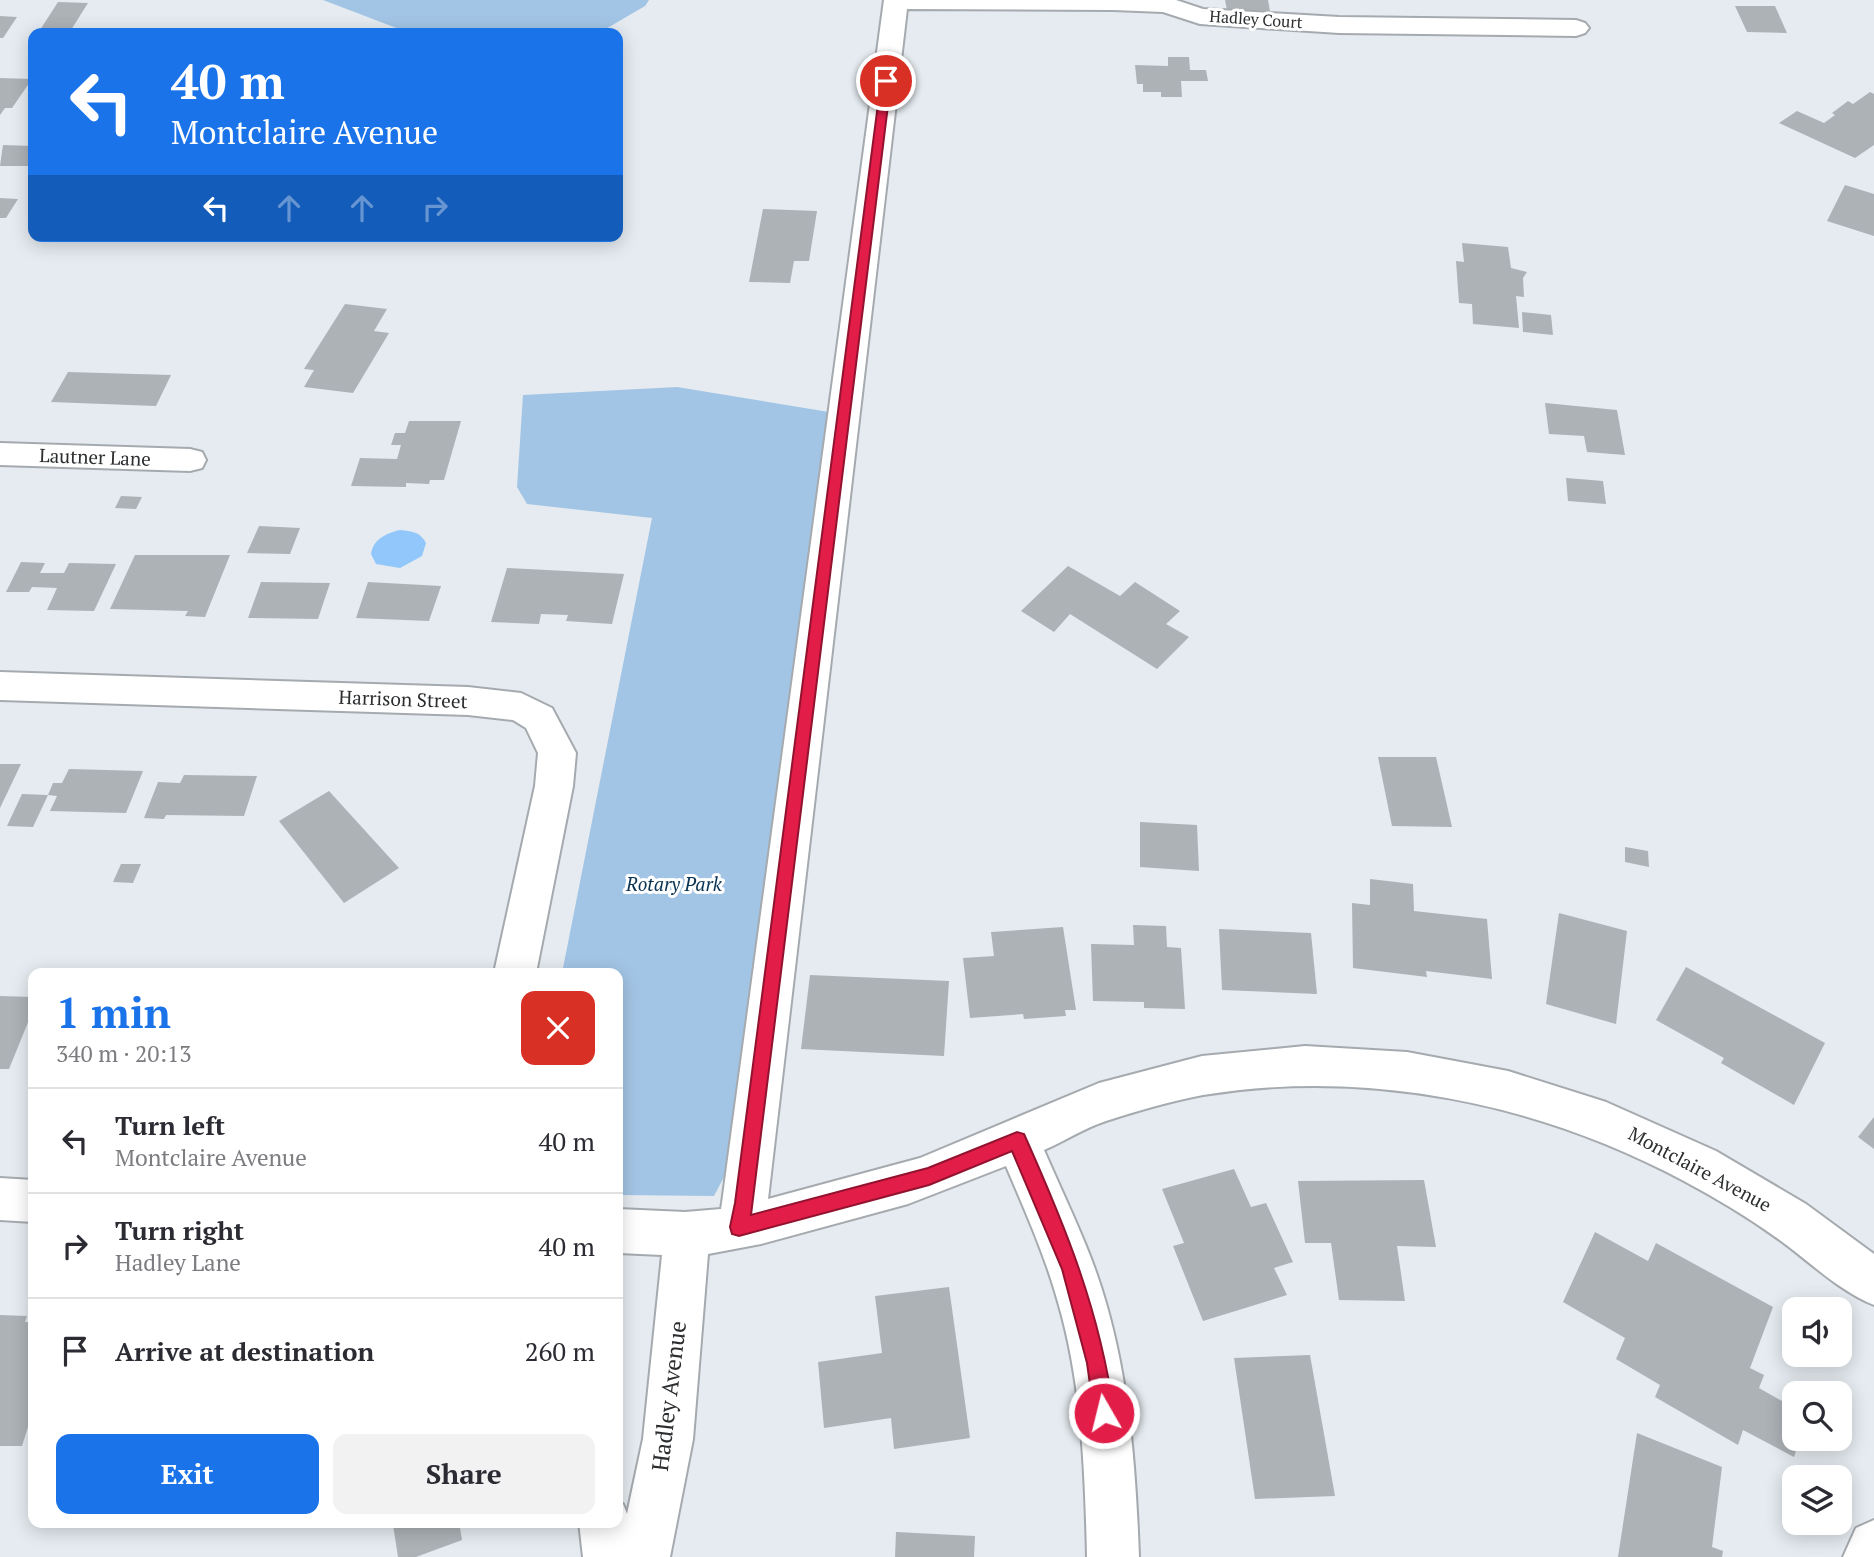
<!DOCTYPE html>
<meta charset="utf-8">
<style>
body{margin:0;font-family:"PT Serif",serif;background:#f2f2f3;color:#2b2b33;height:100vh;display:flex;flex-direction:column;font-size:26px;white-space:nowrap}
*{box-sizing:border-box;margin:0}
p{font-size:23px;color:#7c7c81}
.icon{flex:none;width:38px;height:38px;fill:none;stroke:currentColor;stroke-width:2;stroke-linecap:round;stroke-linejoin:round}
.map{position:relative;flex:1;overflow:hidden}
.details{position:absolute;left:28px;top:968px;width:595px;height:560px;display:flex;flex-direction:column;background:#fff;border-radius:14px;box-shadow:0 4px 18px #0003}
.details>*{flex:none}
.banner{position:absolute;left:28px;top:28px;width:595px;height:214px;border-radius:14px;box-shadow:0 4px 18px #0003;background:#1a73e8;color:#fff;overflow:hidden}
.fabs{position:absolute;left:1782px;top:1297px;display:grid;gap:14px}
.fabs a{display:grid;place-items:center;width:70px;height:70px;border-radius:14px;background:#fff;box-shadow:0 4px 18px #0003;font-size:35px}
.pin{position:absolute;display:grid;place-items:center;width:60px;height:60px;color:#fff;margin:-30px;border:4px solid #fff;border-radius:50%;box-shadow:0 2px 7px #0007}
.me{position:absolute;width:77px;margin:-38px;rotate:352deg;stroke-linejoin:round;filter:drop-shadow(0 0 5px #0008)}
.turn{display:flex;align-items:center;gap:24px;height:147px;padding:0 28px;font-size:32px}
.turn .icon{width:91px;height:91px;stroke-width:2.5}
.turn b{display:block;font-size:49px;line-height:60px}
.lanes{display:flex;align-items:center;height:66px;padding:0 28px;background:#0003;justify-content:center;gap:35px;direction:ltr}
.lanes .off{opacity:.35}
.round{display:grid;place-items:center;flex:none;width:74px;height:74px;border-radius:14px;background:#f2f2f3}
.summary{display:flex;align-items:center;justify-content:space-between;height:119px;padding:0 28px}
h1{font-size:42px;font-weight:700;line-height:52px;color:#1a73e8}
.primary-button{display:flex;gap:14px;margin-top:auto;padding:14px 28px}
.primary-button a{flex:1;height:80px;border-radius:14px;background:#1a73e8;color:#fff;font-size:28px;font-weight:700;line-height:80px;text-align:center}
.primary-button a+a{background:#f2f2f3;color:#2b2b33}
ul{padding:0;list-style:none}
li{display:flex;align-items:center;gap:21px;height:105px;padding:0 28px;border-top:2px solid #e1e1e2}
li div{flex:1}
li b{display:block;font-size:26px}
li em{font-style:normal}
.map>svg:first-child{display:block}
.green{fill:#a3c5e5}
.water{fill:#91c7fa}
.building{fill:#adb2b7}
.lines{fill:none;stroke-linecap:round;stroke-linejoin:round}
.minor-casing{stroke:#a5aaaf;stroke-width:4}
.minor{fill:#fff;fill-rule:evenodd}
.route{fill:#e11d48;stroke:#92132f;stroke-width:2}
.labels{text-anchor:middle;stroke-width:6;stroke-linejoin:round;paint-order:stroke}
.far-street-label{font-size:16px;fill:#2b2d2f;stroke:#fff}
.street-label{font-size:19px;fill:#2b2d2f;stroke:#fff}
.park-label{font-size:19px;font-style:italic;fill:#0a3454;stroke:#fff}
.near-street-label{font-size:23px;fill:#2b2d2f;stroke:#fff}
</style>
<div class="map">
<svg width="1874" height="1557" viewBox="0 0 1874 1557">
<rect width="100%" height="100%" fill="#e5ebf0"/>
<g class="green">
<path d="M323,0h326l-4,6 -41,24 -18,3h-184l-3,-4z"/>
<path d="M677,387l152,25 -96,748 -19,36 -96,-1v-222h-56l90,-455 -125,-14 -10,-17 6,-92z"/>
</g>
<path class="water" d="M400,530c12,1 20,2 26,13l-4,13 -22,12 -24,-4 -5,-10c2,-15 16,-21 29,-24z"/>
<g class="building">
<path d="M1225,0h43l2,11 -43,-1z"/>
<path d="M58,2l30,1 -17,27h-31z"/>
<path d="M1735,6h40l12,27 -40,-1z"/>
<path d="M0,16l17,1 -14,21h-3z"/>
<path d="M1168,57h21l1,13h16l2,11h-27l1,16h-21v-5h-18v-8h-6l-2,-19 33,1z"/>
<path d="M0,78l32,1 -20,29h-7l-5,7z"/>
<path d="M1870,92l4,2v51l-19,13 -76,-35 18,-12 27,12 11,-8 -3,-2 16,-12 5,3z"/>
<path d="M3,145l30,1v15l-3,5h-30z"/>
<path d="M1845,185l29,9v42l-47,-15z"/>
<path d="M0,198l18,1 -12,19h-6z"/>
<path d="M763,209l54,2 -8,50h-15l-4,22 -41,-1z"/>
<path d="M1462,243l46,4 3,21 16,4 -4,6 1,19 -8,-1 3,32 -46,-4 -1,-20 -13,-1 -3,-42 8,1z"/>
<path d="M345,304l42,5 -13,22 15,2 -36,60 -49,-6 10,-17 -10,-1z"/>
<path d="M1522,312l29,3 2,20 -30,-3z"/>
<path d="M68,372l103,3 -15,31 -105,-4z"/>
<path d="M1545,403l72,7 8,45 -38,-3 -3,-16 -35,-2z"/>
<path d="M409,421h52l-17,59h-14l-1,4 -23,-1v4l-55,-1 9,-28 37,1 4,-14h-10l4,-12h10z"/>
<path d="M1566,478l37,3 3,23 -38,-3z"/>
<path d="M121,496l21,1 -6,12 -21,-1z"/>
<path d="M259,526l41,2 -10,26 -43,-1z"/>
<path d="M135,555h95l-25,62 -20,-1 3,-5 -78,-2z"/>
<path d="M21,562l24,1 -5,10h24l5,-10 47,1 -22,47 -47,-1 10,-22 -25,-1 -3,5h-23z"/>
<path d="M1068,566l52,30 15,-14 45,29 -14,13 23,13 -32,32 -87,-55 -16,18 -33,-21z"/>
<path d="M507,568l117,6 -12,50 -46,-3 2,-6 -27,-1 -2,10 -48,-2z"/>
<path d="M261,582l69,1 -12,36 -70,-1z"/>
<path d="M368,582l73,4 -12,35 -73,-3z"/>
<path d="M1378,757h58l16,70 -60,-1z"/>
<path d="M0,764h21l-21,44z"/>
<path d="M69,769l74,2 -17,42 -76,-2 7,-15 -9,-1 5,-12h9z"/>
<path d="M184,775l73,1 -13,40 -78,-1 -2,4 -20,-1 14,-36 22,1z"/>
<path d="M329,791l70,77 -55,35 -65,-82z"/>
<path d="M22,794l26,1 -15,32 -26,-1z"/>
<path d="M1140,822l57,3 2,46 -59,-4z"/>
<path d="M1625,847l23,4 1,16 -24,-5z"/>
<path d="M121,864h20l-8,19 -20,-1z"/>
<path d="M1370,879l43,5 1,27 73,8 5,60 -66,-8 1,6 -74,-9 -1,-65 18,2z"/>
<path d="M1559,913l68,18 -11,93 -70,-20z"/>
<path d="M1133,925l33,1 1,21 14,1 4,61 -41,-1v-6l-51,-1 -2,-57 43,1z"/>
<path d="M1063,927l13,83h-11l1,6 -42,3 -1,-5 -53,4 -7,-60 31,-2 -3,-24z"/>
<path d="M1219,929l92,4 6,61 -95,-4z"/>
<path d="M1686,967l139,76 -31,62 -73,-42 3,-5 -68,-38z"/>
<path d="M810,975l139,6 -5,75 -143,-7z"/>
<path d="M0,996l33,1v13l-24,59h-9z"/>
<path d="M1874,1117v32l-16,-12z"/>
<path d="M1234,1169l17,38 15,-4 27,59 -19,6 13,27 -84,26 -30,-75 11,-3 -22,-54z"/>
<path d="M1424,1180l12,67 -39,-1 8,55 -66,-1 -8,-57h-26l-7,-62z"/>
<path d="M1595,1232l53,29 8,-18 117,64 -23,61 14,7 -5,13 35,20v30h6l-6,19 -51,-27 -5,15 -83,-48 5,-12 -44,-26 9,-21 -62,-36z"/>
<path d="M949,1287l21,151 -76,11 -3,-31 -67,10 -6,-66 64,-9 -7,-57z"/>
<path d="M0,1315l27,1 -2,6h8v89l-11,35h-22z"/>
<path d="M1310,1355l25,141 -80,3 -21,-141z"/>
<path d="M1637,1433l85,34 -10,80 11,4 -1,6h-104z"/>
<path d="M400,1522h59l3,18 -46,17h-18l-5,-32z"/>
<path d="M896,1532l79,4 -1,21h-79z"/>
</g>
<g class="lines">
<defs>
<g id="minor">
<path d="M884,0h292l27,9 136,8 237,3 9,3 4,5 -4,5 -9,3 -237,-3 -139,-9 -37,-12 -50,-2 -206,-1 -139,1190 152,-41 179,-75 103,-27 103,-10 102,6 101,19 98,31 110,49 90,53 68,50v51c-37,-15 -67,-46 -100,-69 -28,-20 -60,-39 -90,-55 -146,-78 -316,-113 -481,-86 -32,6 -66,16 -97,26 -22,7 -41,20 -62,29 22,51 47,100 62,153 24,83 30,169 33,254h-52c-2,-86 -5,-173 -29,-255 -13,-47 -33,-91 -52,-136l-98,38 -147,40 -53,10 -15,185 -23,118h-87l-4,-35h39v-20l5,2 4,10 16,-75 19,-184 -44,-2v-44l67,3 36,-3 1,-6z"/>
<path d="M0,443l190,6 12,3 4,8 -4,8 -12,3 -190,-6z"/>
<path d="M0,672l468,15 53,6 31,15 24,45 -3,33 -37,187h-42l41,-187 3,-33 -12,-25 -13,-8 -45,-5 -468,-15z"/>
<path d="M0,1178l33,2v42l-33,-2z"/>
<path d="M1874,1520v37h-31l13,-29z"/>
</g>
</defs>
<use href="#minor" class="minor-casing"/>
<use href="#minor" class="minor"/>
</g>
<path class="route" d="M886,77l5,4 -140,1134 177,-47 89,-36 7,2c42,94 76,177 90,279l-3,8 -7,3 -7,-3 -3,-8 -7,-50 -25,-94 -50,-118 -83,34 -190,51 -7,-2 -2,-7 5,-24 146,-1122z"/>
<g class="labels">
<g class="far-street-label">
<text transform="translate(1256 19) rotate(4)" y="6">Hadley Court</text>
</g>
<g class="street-label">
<text transform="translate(95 457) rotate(2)" y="7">Lautner Lane</text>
<text transform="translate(403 699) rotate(2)" y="7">Harrison Street</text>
<text transform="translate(1700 1169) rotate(28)" y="7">Montclaire Avenue</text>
</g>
<g class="park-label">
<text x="674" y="891">Rotary Park</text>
</g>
<g class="near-street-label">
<text transform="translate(669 1396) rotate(-83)" y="8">Hadley Avenue</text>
</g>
</g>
</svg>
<div class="fabs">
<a><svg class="icon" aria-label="sound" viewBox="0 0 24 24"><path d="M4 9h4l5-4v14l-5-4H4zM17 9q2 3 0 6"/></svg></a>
<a><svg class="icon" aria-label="search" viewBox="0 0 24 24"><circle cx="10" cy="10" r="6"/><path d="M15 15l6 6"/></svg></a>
<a><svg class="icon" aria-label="layers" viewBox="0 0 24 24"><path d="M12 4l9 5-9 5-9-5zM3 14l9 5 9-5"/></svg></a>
</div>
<div class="pin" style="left:886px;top:81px;background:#d93025"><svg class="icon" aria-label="arrive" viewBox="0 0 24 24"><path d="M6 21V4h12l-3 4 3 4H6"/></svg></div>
<svg class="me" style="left:1104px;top:1413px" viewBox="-20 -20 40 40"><circle r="17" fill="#e11d48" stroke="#fff" stroke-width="3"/><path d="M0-11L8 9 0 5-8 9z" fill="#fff"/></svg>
<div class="banner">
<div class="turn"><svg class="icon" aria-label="left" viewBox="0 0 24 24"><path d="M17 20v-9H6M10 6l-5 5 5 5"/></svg><div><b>40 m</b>Montclaire Avenue</div></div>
<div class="lanes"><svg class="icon" aria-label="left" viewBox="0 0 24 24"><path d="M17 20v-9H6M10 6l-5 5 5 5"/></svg><svg class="icon off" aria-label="ahead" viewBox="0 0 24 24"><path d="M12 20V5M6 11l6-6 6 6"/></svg><svg class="icon off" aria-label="ahead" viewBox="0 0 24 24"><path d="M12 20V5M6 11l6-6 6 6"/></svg><svg class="icon off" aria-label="right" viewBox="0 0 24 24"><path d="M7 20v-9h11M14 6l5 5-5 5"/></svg></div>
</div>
<section class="details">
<div class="summary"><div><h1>1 min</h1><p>340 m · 20:13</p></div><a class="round" style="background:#d93025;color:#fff"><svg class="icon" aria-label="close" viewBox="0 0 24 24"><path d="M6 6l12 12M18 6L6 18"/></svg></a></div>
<ul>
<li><svg class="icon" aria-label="left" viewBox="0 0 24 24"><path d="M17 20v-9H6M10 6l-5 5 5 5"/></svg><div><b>Turn left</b><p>Montclaire Avenue</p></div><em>40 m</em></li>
<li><svg class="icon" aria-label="right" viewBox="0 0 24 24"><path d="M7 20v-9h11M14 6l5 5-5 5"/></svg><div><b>Turn right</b><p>Hadley Lane</p></div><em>40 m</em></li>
<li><svg class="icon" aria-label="arrive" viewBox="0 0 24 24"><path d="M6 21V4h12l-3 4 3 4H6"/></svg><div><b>Arrive at destination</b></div><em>260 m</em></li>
</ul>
<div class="primary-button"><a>Exit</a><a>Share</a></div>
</section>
</div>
